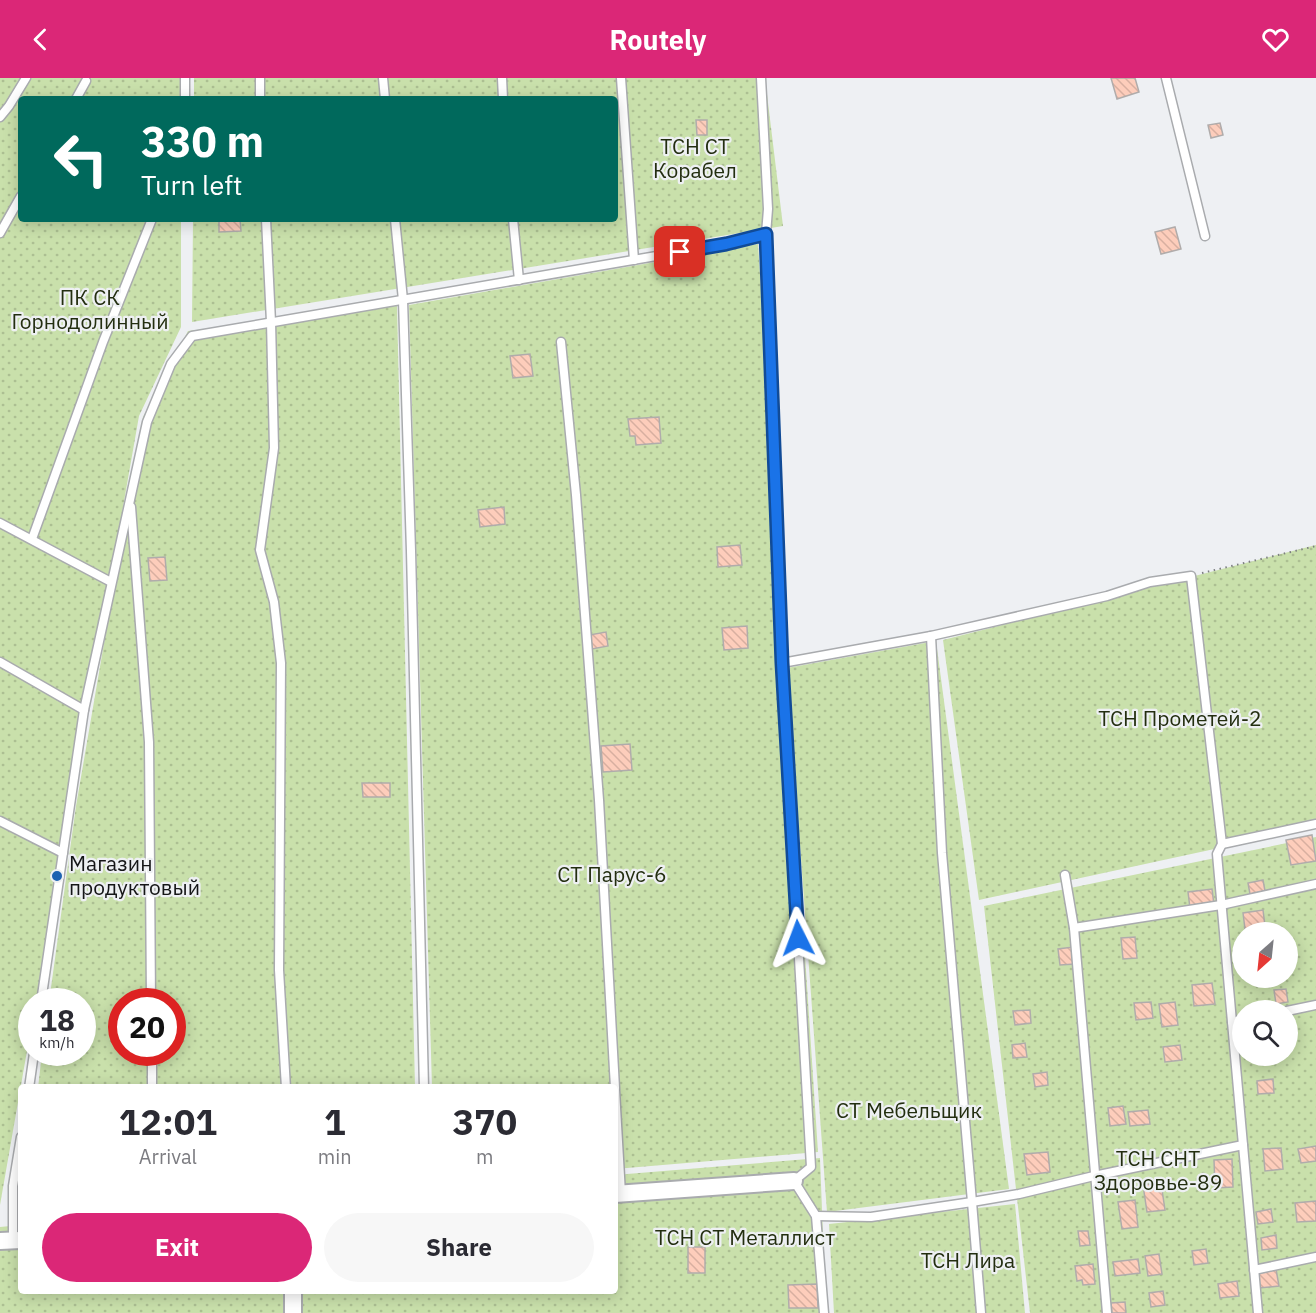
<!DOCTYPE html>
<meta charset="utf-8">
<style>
body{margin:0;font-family:"IBM Plex Sans",sans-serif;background:#f7f7f7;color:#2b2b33;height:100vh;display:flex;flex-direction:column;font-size:22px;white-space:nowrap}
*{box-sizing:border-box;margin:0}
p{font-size:20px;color:#7c7c81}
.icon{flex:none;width:33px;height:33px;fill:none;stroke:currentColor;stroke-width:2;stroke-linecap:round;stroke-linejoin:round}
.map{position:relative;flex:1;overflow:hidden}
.sheet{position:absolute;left:18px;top:1006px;width:600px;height:210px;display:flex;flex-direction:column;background:#fff;border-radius:6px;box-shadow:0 3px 15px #0003}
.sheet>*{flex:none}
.banner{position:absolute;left:18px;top:18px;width:600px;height:126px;border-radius:6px;box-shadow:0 3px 15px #0003;background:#00695c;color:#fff;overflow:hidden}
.needle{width:39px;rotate:207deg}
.controls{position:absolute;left:1232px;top:844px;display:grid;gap:12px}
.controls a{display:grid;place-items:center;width:66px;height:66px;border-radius:50%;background:#fff;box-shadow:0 3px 15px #0003;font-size:30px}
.speed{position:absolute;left:18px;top:910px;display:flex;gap:12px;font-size:30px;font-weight:700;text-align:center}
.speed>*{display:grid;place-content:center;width:78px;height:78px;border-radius:50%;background:#fff;box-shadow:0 3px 15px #0003;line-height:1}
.speed small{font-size:15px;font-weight:400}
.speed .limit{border:9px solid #d22;background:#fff;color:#111}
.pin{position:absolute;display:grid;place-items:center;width:51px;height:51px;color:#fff;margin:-26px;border-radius:12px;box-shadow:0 3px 9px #0006}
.me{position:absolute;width:66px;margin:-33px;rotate:357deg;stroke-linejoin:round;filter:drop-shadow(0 0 4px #0008)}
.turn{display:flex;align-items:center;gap:21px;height:126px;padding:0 24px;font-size:27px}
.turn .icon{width:78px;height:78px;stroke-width:2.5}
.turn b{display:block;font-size:42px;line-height:51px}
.eta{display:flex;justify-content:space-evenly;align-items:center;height:102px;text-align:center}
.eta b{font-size:36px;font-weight:800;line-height:42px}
.cta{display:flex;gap:12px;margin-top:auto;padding:12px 24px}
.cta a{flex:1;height:69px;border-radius:36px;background:#db2777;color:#fff;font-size:24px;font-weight:800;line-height:69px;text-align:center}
.cta a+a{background:#f7f7f7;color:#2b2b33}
header{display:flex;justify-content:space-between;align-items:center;height:78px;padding:0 24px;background:#db2777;color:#fff;font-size:27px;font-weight:800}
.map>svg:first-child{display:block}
.garden{fill:url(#garden-dots);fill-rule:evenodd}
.building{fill:url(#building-back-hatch);stroke:#b0acab;stroke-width:1.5}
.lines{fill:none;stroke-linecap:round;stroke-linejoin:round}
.service-casing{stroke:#a9abae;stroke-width:11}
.minor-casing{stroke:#a9abae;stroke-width:20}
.path{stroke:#7c7e80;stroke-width:2;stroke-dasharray:1.5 4.5;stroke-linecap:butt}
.service{stroke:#fff;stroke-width:8}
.minor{stroke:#fff;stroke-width:16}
.route-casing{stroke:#114b97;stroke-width:15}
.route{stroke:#1a73e8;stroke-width:10}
.poi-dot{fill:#1c62b2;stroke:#eef0f3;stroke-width:2}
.labels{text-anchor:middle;stroke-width:4.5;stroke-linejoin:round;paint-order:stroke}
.park-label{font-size:21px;fill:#232e10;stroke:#eef0f3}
.poi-label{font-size:21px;fill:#151617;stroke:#eef0f3;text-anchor:start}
</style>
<header><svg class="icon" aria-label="back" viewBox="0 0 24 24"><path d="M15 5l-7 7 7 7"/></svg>Routely<svg class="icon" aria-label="heart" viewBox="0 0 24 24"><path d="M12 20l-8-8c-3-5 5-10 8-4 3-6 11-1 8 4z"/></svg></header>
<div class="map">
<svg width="1316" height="1235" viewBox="0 0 1316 1235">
<defs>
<pattern id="garden-dots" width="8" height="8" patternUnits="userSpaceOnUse" patternTransform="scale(1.5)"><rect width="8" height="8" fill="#c9e0ab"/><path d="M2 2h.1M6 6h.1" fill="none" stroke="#acbf92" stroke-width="1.8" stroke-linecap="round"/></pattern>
<pattern id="building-back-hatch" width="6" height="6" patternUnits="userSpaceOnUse" patternTransform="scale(1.5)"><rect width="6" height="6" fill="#fdcdbb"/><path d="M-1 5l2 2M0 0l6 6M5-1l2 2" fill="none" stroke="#d8afa0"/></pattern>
</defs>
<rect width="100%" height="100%" fill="#eef0f3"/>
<g class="garden">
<path d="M0,0h180v21h-159v120h160v108l-42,89 -103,586h-4l-1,26 -31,177z"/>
<path d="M194,0h571l18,148 -591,96 1,-103h422v-120h-421z"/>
<path d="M758,166l60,908 -203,17v-81l-183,-1 -23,-782z"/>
<path d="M397,228l18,781 -377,1 4,-35h40v-51h-33l27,-196 67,-389 45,-86zM122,924h50v51h-50z"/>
<path d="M1316,467v282l-337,73 -36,-260z"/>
<path d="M936,563l73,548 -182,23 -40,-544z"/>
<path d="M1316,759v476h-286l-46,-407zM1242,855h45v45h-45zM1242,933h45v45h-45z"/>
<path d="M820,1080l6,155h-826v-86l21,-2v67h594v-117z"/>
<path d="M1015,1126l10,109h-191l-5,-89z"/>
</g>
<g class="building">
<path d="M1111,0h24l4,14 -22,7z"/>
<path d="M696,42h11v15h-10z"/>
<path d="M1220,45l3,12 -12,3 -3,-13z"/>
<path d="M219,141h21l1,12 -22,1z"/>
<path d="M1175,149l6,22 -20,5 -6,-22z"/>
<path d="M530,276l3,22 -20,2 -3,-22z"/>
<path d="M659,339l2,26 -25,2 -1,-9h-5l-2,-17z"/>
<path d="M504,429l1,17 -25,3 -2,-17z"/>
<path d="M740,467l2,20 -24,2 -1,-20z"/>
<path d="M165,479l2,23 -17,1 -2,-23z"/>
<path d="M747,548l1,22 -24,2 -2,-22z"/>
<path d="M606,554l2,14 -16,3 -3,-14z"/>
<path d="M630,666l2,26 -29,2 -2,-26z"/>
<path d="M362,705h28v14h-27z"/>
<path d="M1312,757l4,26 -25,4 -5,-25z"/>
<path d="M1263,802l2,11 -15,3 -2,-11z"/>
<path d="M1212,811l2,16 -24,3 -2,-16z"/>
<path d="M1263,832l2,16 -20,3 -2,-16z"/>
<path d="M1135,859l2,21 -14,1 -2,-21z"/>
<path d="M1073,869l2,17 -15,1 -2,-16z"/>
<path d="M1212,905l3,21 -21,2 -2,-21z"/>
<path d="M1286,911l2,13 -12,2 -2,-14z"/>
<path d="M1151,924l2,16 -17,2 -2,-17z"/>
<path d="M1175,924l3,23 -16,2 -3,-23z"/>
<path d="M1030,932l1,13 -16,2 -2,-14z"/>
<path d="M1025,965l2,14 -14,1 -1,-13z"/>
<path d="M1180,967l2,15 -17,2 -2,-15z"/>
<path d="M1047,994l1,13 -13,2 -2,-13z"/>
<path d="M1273,1001l1,14 -16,1 -1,-13z"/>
<path d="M1123,1028l3,18 -16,2 -2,-18z"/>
<path d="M1148,1032l2,14 -20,2 -2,-14z"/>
<path d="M1316,1068v15l-15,2 -3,-14z"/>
<path d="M1281,1070l2,21 -18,2 -2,-22z"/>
<path d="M1048,1074l2,20 -23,3 -3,-21z"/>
<path d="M1232,1081l1,28 -18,1 -1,-28z"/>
<path d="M1161,1105l4,27 -18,2 -4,-27z"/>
<path d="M1135,1122l3,27 -16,2 -4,-27z"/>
<path d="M1316,1123v20l-19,1 -2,-19z"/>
<path d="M1271,1131l2,13 -15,2 -2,-12z"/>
<path d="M1078,1153h10l2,14 -10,1z"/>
<path d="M1276,1157l1,13 -15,2 -1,-12z"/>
<rect x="688" y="1169" width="17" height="26"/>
<path d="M1206,1171l2,14 -14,2 -2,-14z"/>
<path d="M1159,1176l3,20 -14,2 -3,-20z"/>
<path d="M1138,1181l2,14 -25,3 -2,-14z"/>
<path d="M1093,1186l2,20 -12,1 -1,-5 -5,1 -2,-15z"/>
<path d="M1276,1191l3,17 -20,2 -2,-16z"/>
<path d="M1237,1203l2,15 -19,2 -2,-14z"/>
<path d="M817,1206l1,24h-29l-1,-23z"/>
<path d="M1163,1213l2,14 -14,2 -2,-14z"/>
<path d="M1125,1224l1,11h-14l-1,-10z"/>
</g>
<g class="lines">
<defs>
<g id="service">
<path d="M260,0v21"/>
<path d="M383,0l2,21"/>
<path d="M502,0l1,21"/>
<path d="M621,0l13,182"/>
<path d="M1166,0l39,158"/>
<path d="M76,21l10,-18"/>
<path d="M185,21v-21"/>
<path d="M0,39l9,-11 17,-28"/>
<path d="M266,141l5,103 3,126 -14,102 14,52 7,61 -2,307 7,118"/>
<path d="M395,141l8,81 8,251 13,537"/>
<path d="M513,141l6,61"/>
<path d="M0,155l21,-37"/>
<path d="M766,156l16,429 29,504 -17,14 22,35 8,97"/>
<path d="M561,264l15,153 23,305 16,288"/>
<path d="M131,429l18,235 2,260"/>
<path d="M0,445l111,59"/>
<path d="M32,461l71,-197 49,-123"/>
<path d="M931,558l11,217 30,349 9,111"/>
<path d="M0,584l84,48"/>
<path d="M782,585l149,-27 176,-40 43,-14 41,-6 31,268 -5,10 41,459"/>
<path d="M0,743l63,32"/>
<path d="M1222,766l94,-20"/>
<path d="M1065,797l9,53 33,385"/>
<path d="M1074,850l147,-23 95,-21"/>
<path d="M41,924l43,-292 63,-288 24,-58 21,-28 534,-92 40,-10 2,-25 -7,-131"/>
<path d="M1287,933l29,-6"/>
<path d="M1232,944l10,-2"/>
<path d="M152,975v35"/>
<path d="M29,1010l5,-35"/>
<path d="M615,1012l6,104"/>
<path d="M816,1138l55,1 101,-15 47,-8 75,-18 149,-31"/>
<path d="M13,1162v-54l8,-49"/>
<path d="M1254,1192l62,-13"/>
</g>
<g id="minor">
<path d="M615,1116l179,-13"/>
<path d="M0,1163l21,-1"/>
<path d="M293,1235v-21"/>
</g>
</defs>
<use href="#service" class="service-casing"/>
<use href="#minor" class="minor-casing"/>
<path class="path" d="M1202,495l114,-27"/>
<use href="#service" class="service"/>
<use href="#minor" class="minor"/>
</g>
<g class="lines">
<defs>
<path id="route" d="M680,174l46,-8 40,-10 16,429 16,275"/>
</defs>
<use href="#route" class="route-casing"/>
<use href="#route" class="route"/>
</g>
<circle class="poi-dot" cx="57" cy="798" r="6"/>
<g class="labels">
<g class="park-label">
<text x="695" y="76">ТСН СТ<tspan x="695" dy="24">Корабел</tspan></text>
<text x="90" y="227">ПК СК<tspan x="90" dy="24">Горнодолинный</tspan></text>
<text x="1180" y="648">ТСН Прометей-2</text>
<text x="612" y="804">СТ Парус-6</text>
<text x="909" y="1040">СТ Мебельщик</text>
<text x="1158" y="1088">ТСН СНТ<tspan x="1158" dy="24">Здоровье-89</tspan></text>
<text x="745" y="1167">ТСН СТ Металлист</text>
<text x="968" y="1190">ТСН Лира</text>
</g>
<g class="poi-label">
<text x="69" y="793">Магазин<tspan x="69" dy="24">продуктовый</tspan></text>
</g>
</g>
</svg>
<div class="controls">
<a><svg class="needle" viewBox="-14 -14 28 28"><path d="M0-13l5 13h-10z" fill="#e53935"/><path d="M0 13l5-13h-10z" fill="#7c7c81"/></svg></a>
<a><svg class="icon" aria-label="search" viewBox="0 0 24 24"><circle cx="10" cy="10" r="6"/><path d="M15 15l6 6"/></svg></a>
</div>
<div class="speed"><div>18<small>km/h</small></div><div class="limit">20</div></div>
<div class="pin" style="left:680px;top:174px;background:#d93025"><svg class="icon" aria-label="arrive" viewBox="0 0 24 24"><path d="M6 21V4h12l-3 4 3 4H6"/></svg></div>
<svg class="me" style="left:798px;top:860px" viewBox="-20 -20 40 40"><path d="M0-17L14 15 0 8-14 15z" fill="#1a73e8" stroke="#fff" stroke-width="4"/></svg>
<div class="banner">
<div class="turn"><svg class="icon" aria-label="left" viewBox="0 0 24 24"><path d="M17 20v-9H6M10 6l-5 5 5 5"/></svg><div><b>330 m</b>Turn left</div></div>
</div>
<section class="sheet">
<div class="eta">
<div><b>12:01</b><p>Arrival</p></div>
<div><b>1</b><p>min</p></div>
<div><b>370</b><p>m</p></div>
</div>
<div class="cta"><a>Exit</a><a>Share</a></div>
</section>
</div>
